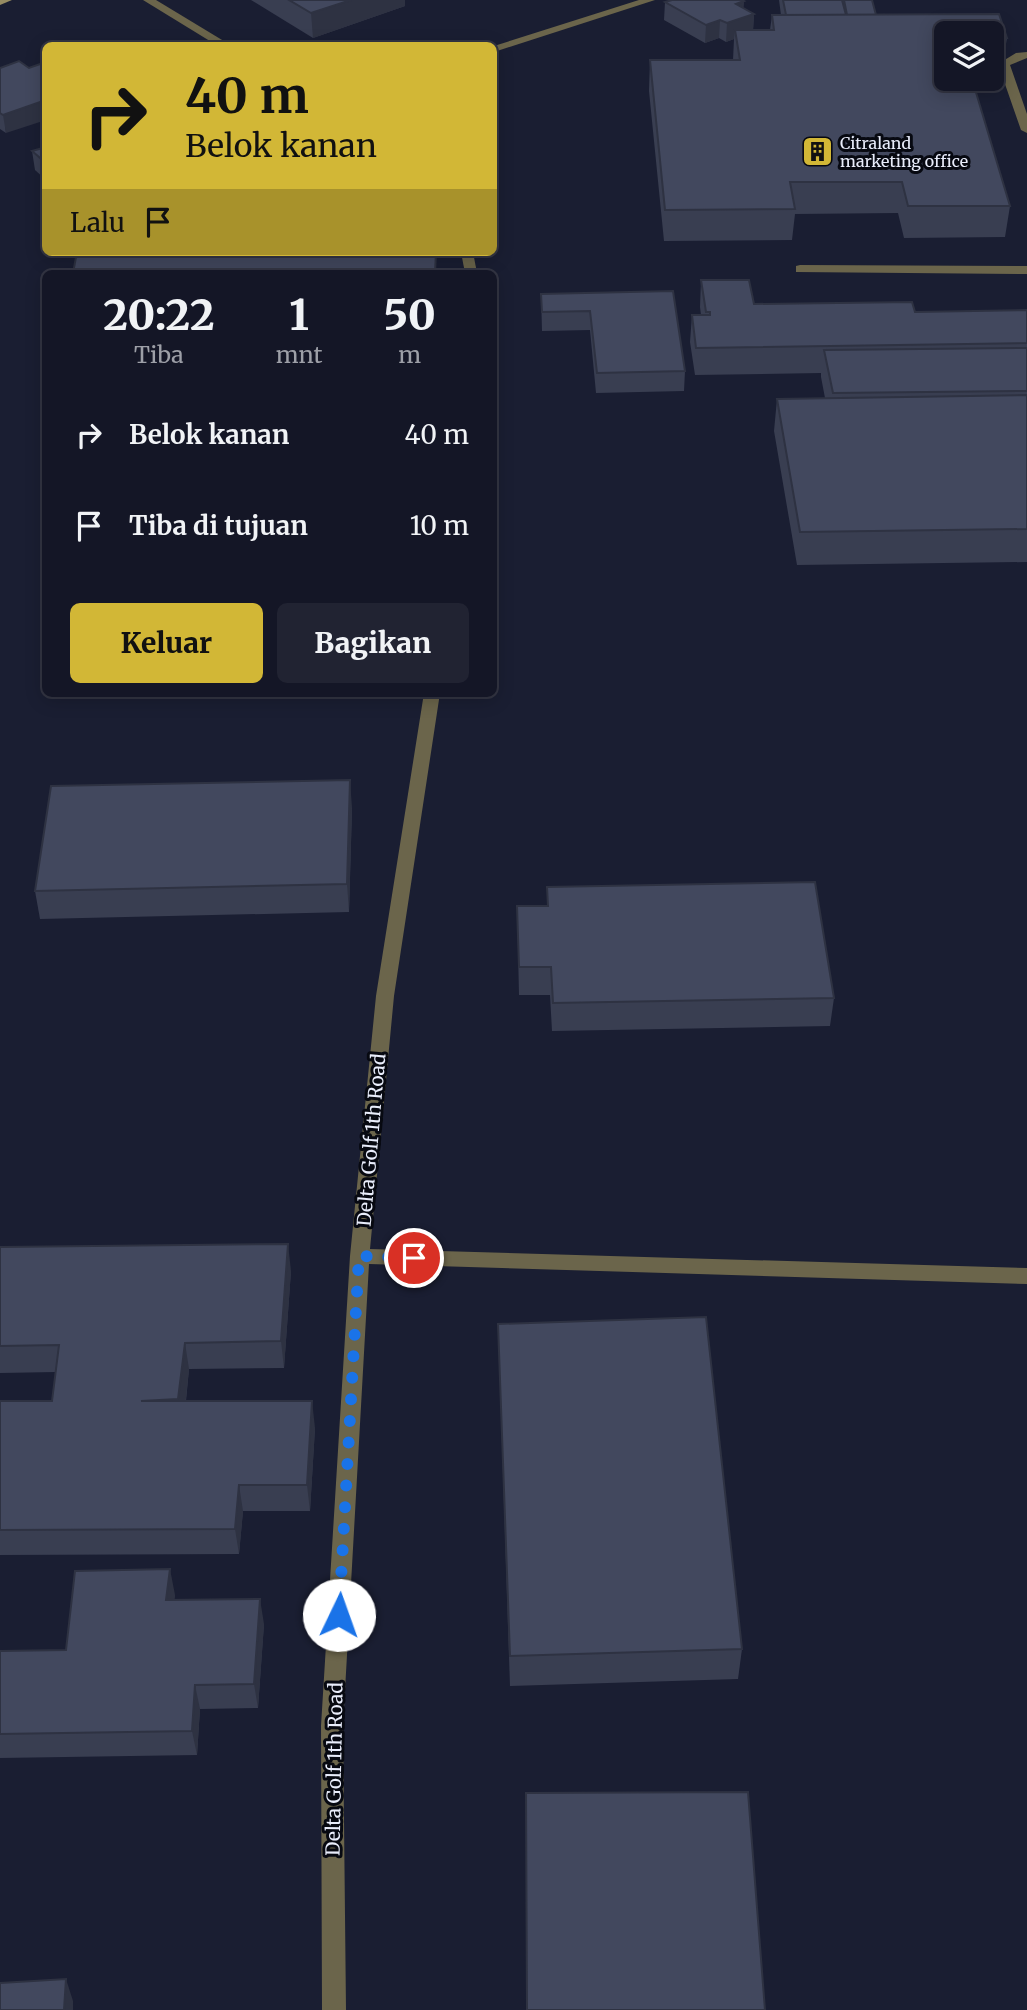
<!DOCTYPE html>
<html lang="id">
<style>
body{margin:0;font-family:Merriweather,serif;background:#212332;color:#f1f3f6;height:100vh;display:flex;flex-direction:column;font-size:26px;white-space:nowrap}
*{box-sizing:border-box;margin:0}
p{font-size:23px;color:#9d9fa7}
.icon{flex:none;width:38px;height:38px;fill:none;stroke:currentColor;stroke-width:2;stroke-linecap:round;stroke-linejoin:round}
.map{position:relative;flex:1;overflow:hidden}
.sheet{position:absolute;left:42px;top:270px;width:455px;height:427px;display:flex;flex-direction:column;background:#141626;border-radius:10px;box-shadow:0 4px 18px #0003,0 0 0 2px #333543}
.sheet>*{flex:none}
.guide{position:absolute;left:42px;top:42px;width:455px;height:214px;border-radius:10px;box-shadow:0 4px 18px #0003,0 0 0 2px #333543;background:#d2b736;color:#111;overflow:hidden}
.controls{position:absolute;left:934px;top:21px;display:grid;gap:14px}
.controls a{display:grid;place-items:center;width:70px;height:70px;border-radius:10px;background:#141626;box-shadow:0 4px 18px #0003,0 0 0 2px #333543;font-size:35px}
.pin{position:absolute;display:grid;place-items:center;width:60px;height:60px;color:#fff;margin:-30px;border:4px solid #fff;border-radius:50%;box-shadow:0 2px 7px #0007}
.me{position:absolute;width:77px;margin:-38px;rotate:3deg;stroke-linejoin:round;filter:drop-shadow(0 0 5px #0008)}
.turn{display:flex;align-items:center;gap:24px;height:147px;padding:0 28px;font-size:32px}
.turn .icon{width:91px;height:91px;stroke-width:2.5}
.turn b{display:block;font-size:49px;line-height:60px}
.then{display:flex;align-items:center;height:66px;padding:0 28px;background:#0003;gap:14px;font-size:26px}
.eta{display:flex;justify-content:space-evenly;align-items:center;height:119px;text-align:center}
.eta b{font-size:42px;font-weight:800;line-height:49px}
.action{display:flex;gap:14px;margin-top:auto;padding:14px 28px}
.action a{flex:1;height:80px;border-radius:10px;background:#d2b736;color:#111;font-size:28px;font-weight:800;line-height:80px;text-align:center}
.action a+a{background:#212332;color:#f1f3f6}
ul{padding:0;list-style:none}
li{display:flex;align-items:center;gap:21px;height:91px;padding:0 28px}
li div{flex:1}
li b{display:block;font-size:26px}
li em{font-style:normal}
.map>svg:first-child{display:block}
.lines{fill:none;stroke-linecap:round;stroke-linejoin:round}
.lane{fill:#6b654b;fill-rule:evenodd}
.street{fill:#6b654b;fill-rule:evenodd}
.secondary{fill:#968c62;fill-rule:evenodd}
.wall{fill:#393e51}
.shaded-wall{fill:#2e3242}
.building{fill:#42485e;stroke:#2e3242;stroke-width:2}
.route{stroke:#1a73e8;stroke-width:12;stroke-dasharray:0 21.6}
.labels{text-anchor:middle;stroke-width:6;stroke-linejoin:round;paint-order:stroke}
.far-poi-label{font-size:16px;fill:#e9edfb;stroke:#070911;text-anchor:start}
.street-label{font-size:19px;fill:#e9edfb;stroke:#070911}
</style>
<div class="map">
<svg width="1027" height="2010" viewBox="0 0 1027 2010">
<rect width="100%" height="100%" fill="#1a1e32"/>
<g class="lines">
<g class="lane">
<path d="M1027,52v6l-17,7 17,49v19l-6,-3 -23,-66 18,-11z"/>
<path d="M800,265l227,1v8l-231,-2v-6z"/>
</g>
<g class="street">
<path d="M143,0h13l76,46h-14z"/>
<path d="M639,0h16l-161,52v-6z"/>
<path d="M461,252h12l4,21h-12z"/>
<path d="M424,693h16l-46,303 -24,253 657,19v16l-658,-20 -26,462 3,284h-24l-1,-284 29,-470 26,-260z"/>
</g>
<path class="secondary" d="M0,0h12l-12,5z"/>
</g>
<g class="wall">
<path d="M251,0h154v6l-92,32z"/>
<path d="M672,0h70l2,1 -1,7 11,6 -1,16h17l2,-15h9l-2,-15h93l4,15 123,-1 8,24 -5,30h-10v-35h-45v46h25l38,127 -5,31 -101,1 -6,-25 -103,1 -3,26 -128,1 -15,-150 1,-31h83l1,-21 -8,3 -7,-4 -14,5 -41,-23 1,-18z"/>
<path d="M0,68l6,65 -6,-4z"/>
<path d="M46,147v33l-11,-10 -3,-19z"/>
<path d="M701,280l53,24 161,8 112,-2v252l-230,3 -23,-134 3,-32 48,-1 -4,-21v-4l-126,2 -5,-33 2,-27h9l-1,-8z"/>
<path d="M673,291l12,80 -1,20 -88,2 -6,-63 -48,1 -1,-37z"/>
<path d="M352,808l-3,104 -309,7 -5,-28z"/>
<path d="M547,887l287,111 -4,28 -278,5 -2,-36h-31l-2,-89h30z"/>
<path d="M0,1247l291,24 -7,97 -95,1 -3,32 129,27 -5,83h-67l-4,43 -239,1v-154h52l4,-29 -56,1z"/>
<path d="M498,1324l244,325 -4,30 -228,7z"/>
<path d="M175,1595l-1,5 90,24 -6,84 -58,1 -3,46 -197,3v-107l66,-1z"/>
</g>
<g class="shaded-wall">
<path d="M351,0h54v6l-92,32 -2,-25z"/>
<path d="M744,1l-1,17 11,-4 -1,18 -18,-2 -1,9 -8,3 1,-19 9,-19z"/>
<path d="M720,20l-1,18 -14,5 1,-18z"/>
<path d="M46,100v20l-40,13 -3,-18z"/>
<path d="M350,780l2,28 -3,104 -2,-28z"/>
<path d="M288,1244l3,27 -7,97 -3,-27z"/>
<path d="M185,1343l4,26 -6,57 -5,-27z"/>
<path d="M312,1401l3,27 -5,83 -3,-26z"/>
<path d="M239,1485l4,26 -4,43 -4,-25z"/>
<path d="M170,1569l5,26 -4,31 -5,-26z"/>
<path d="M260,1599l4,25 -6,84 -4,-24z"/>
<path d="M195,1685l5,24 -3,46 -5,-24z"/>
<path d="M66,1979l7,22v9h-9z"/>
</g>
<g class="building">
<path d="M289,0h62l-40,13z"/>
<path d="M672,0h70l2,1 -8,3 18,10 -27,9 -7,-3 -14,5 -41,-23z"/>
<path d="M783,0h59l4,15h-60z"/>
<path d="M844,0h28l4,15h-29z"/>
<path d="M999,14l8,24h-15v-5h-45v46h25l38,127h-102l-6,-24h-112l5,27 -130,1 -15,-150h90l-5,-30h39l-2,-15z"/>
<path d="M19,61l10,7 17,-6v38l-43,15 -3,-2v-45z"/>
<path d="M46,147v16l-14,-12z"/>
<path d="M77,252h359l-1,21h-362z"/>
<path d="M701,280h48l5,24 158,-2 3,10 112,-2v33l-331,5 -4,-33h18v-3h-4z"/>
<path d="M673,291l12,80 -88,2 -7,-62 -48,1 -1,-18z"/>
<path d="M1027,348v43l-194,2 -9,-43z"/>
<path d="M1027,395v134l-227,3 -23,-133z"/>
<path d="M350,780l-3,104 -312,7 16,-105z"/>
<path d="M815,882l19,116 -281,5 -2,-36h-32l-2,-61h31l-1,-19z"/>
<path d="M288,1244l-7,97 -96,2 -7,56 -37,2h171l-5,84h-68l-4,44 -235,1v-129h52l7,-56 -59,1v-99z"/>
<path d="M706,1317l36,332 -232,7 -12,-332z"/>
<path d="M170,1569l-4,31 94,-1 -6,85 -59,1 -3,46 -192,3v-83l66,-1 9,-79z"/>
<path d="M748,1792l17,218h-238l-1,-217z"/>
<path d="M66,1979l-2,31h-64v-27z"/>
</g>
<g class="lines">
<path class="route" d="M339,1615l20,-359 55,2"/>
</g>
<defs>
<symbol id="building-square" viewBox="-11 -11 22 22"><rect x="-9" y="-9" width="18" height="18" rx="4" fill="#d2b736" stroke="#070911"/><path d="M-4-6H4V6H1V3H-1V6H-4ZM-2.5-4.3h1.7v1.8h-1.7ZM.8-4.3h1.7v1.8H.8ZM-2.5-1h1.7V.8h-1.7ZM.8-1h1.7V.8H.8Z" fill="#111"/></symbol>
</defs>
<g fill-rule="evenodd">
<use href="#building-square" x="800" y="134" width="35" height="35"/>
</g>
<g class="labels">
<g class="far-poi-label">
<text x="840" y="149">Citraland<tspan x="840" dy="18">marketing office</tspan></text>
</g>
<g class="street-label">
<text transform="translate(371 1140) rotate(-85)" y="7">Delta Golf 1th Road</text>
<text transform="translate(334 1769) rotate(-89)" y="7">Delta Golf 1th Road</text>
</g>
</g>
</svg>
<div class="controls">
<a><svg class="icon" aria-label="layers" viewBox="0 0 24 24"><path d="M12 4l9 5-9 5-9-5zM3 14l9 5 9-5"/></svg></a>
</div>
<div class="pin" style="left:414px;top:1258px;background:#d93025"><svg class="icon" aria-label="arrive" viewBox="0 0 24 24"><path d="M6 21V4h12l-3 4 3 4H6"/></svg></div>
<svg class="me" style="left:339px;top:1615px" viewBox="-20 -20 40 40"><circle r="19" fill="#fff"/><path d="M0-13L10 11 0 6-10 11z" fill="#1a73e8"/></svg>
<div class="guide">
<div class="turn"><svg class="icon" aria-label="right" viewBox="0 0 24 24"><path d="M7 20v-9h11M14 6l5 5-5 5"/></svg><div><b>40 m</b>Belok kanan</div></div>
<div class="then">Lalu<svg class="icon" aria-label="arrive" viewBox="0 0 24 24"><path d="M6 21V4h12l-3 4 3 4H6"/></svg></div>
</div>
<section class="sheet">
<div class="eta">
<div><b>20:22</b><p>Tiba</p></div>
<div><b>1</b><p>mnt</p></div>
<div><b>50</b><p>m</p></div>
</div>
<ul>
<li><svg class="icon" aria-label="right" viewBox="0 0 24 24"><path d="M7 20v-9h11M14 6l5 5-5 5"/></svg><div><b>Belok kanan</b></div><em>40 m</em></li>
<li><svg class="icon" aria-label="arrive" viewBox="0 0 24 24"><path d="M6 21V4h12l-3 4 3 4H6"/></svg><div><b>Tiba di tujuan</b></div><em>10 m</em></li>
</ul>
<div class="action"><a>Keluar</a><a>Bagikan</a></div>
</section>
</div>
